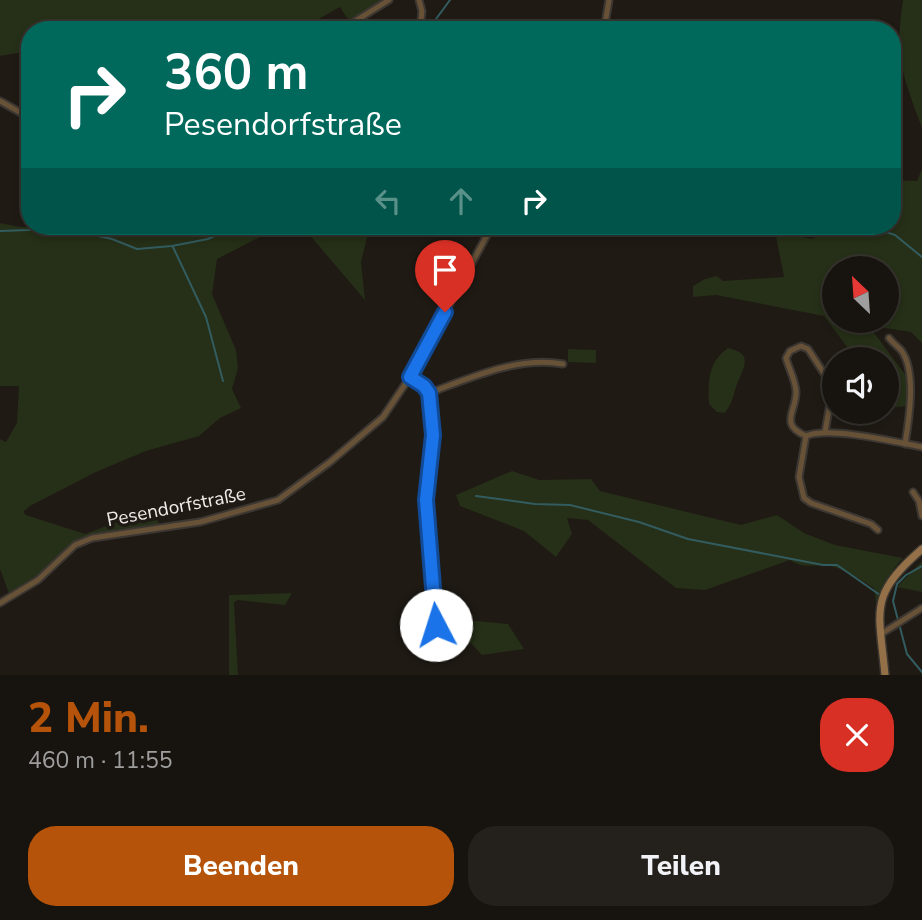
<!DOCTYPE html>
<html lang="de">
<meta charset="utf-8">
<style>
body{margin:0;font-family:"Nunito Sans",sans-serif;background:#24211d;color:#f1f3f6;height:100vh;display:flex;flex-direction:column;font-size:26px;white-space:nowrap}
*{box-sizing:border-box;margin:0}
p{font-size:23px;color:#9e9e9e}
.icon{flex:none;width:38px;height:38px;fill:none;stroke:currentColor;stroke-width:2;stroke-linecap:round;stroke-linejoin:round}
.map{position:relative;height:675px;overflow:hidden}
.sheet{display:flex;flex-direction:column;background:#17140f;flex:1}
.sheet>*{flex:none}
.hud{position:absolute;left:21px;top:21px;width:880px;height:214px;border-radius:28px;box-shadow:0 4px 10px #0003,0 0 0 2px #36332f;background:#00695c;color:#fff;overflow:hidden}
.needle{width:46px;rotate:335deg}
.fabs{position:absolute;left:822px;top:256px;display:grid;gap:14px}
.fabs a{display:grid;place-items:center;width:77px;height:77px;border-radius:50%;background:#17140f;box-shadow:0 4px 10px #0003,0 0 0 2px #36332f;font-size:35px}
.pin{position:absolute;display:grid;place-items:center;width:60px;height:60px;color:#fff;margin:-72px -30px;border-radius:50% 50% 50% 0;rotate:-45deg;box-shadow:0 0 7px #0007}
.pin .icon{rotate:45deg}
.me{position:absolute;width:77px;margin:-38px;rotate:355deg;stroke-linejoin:round;filter:drop-shadow(0 0 5px #0008)}
.turn{display:flex;align-items:center;gap:24px;height:147px;padding:0 28px;font-size:32px}
.turn .icon{width:91px;height:91px;stroke-width:2.5}
.turn b{display:block;font-size:49px;line-height:60px}
.lanes{display:flex;align-items:center;height:66px;padding:0 28px;background:#0003;justify-content:center;gap:35px;direction:ltr}
.lanes .off{opacity:.35}
.round{display:grid;place-items:center;flex:none;width:74px;height:74px;border-radius:28px;background:#24211d}
.headline{display:flex;align-items:center;justify-content:space-between;height:119px;padding:0 28px}
h1{font-size:42px;font-weight:800;line-height:52px;color:#b45309}
.cta{display:flex;gap:14px;margin-top:auto;padding:14px 28px}
.cta a{flex:1;height:80px;border-radius:28px;background:#b45309;color:#fff;font-size:28px;font-weight:800;line-height:80px;text-align:center}
.cta a+a{background:#24211d;color:#f1f3f6}
.map>svg:first-child{display:block}
.green{fill:#262f17}
.lines{fill:none;stroke-linecap:round;stroke-linejoin:round}
.stream{stroke:#325c5f;stroke-width:2}
.street-casing{stroke:#3c3732;stroke-width:9}
.secondary-casing{stroke:#3c3732;stroke-width:10}
.street{stroke:#675238;stroke-width:5}
.secondary{stroke:#937047;stroke-width:7}
.route-casing{stroke:#114b97;stroke-width:18}
.route{stroke:#1a73e8;stroke-width:12}
.labels{text-anchor:middle;stroke-width:7;stroke-linejoin:round;paint-order:stroke}
.street-label{font-size:19px;fill:#f0ebe8;stroke:#1f1a14}
</style>
<div class="map">
<svg width="922" height="675" viewBox="0 0 922 675">
<rect width="100%" height="100%" fill="#1f1a14"/>
<g class="green">
<path d="M0,0h385l-36,21 -9,-14 -41,23h-269v21l-30,5z"/>
<path d="M903,0h19v128c-19,-52 -28,-71 -19,-128z"/>
<path d="M922,169v174l-11,-11 -26,-4 -6,-8h8v-52h-52v52h34l-3,2 41,55v29l-20,2v-49h-31l-32,-43 -108,-21 -23,2v-11l12,-7 12,-3 6,5 61,-4 -9,-46 37,8 25,-13h55l1,-46 24,1z"/>
<path d="M0,223l20,4 154,-1 9,6 30,-6h52l-3,10 -45,23 -5,35 24,56 2,18 -6,21 9,19 -21,10 -21,18 -53,15 -50,21 -66,34 -7,6 3,3 59,19 70,-26 4,17 -67,11 -16,6 -21,16 -18,19 -27,19 -10,-27v-130l6,3 11,-19 2,-37h-19z"/>
<path d="M302,226h65l2,4 -8,32 4,38z"/>
<path d="M728,348c28,6 14,21 8,39 -4,13 -3,14 -11,26l-8,-1 -8,-8c-1,-23 -1,-42 19,-56z"/>
<path d="M568,349l28,1v13l-28,-1z"/>
<path d="M512,471l27,9 52,-1 9,12 141,34 36,-10 27,18 31,12 68,13 -8,9 -19,36 -2,-15c-12,-7 -26,-17 -40,-21 -15,-4 -31,3 -44,-7l-85,30 -29,-2 -88,-68 -21,-2 5,16 -16,23 -32,-26 -64,-25 -4,-11z"/>
<path d="M922,561v31l-25,-5z"/>
<path d="M292,593l-7,12 -47,-5 -4,2 4,73h-9v-80z"/>
<path d="M465,620l43,4 16,25 -42,6 -12,-13 -14,-2 2,-19z"/>
</g>
<g class="lines">
<g class="stream">
<path d="M428,30l22,-30"/>
<path d="M51,226l61,13 25,10 35,-3 36,-7 28,-13"/>
<path d="M867,226l28,9 27,22"/>
<path d="M0,231l29,-1 21,-4"/>
<path d="M173,247l33,70 17,64"/>
<path d="M476,496l59,8 35,1 69,17 49,17 135,26h14l43,30"/>
<path d="M922,566l-16,9 -9,9 -4,17 14,53 15,18"/>
</g>
<defs>
<g id="street">
<path d="M419,0l3,11 -2,19"/>
<path d="M341,30l48,-30"/>
<path d="M604,30l5,-30"/>
<path d="M0,101l30,17"/>
<path d="M889,338c4,5 8,8 12,12 16,21 8,70 4,94"/>
<path d="M410,377l13,9 6,7 5,42 -8,65 9,120 6,18"/>
<path d="M429,393c41,-15 89,-37 134,-29"/>
<path d="M806,436c-28,-12 -9,-25 -10,-45 -1,-12 -7,-22 -10,-33l4,-7 11,-5 7,3 25,38 -8,45"/>
<path d="M913,492l6,9 3,15"/>
<path d="M878,530l-7,-6 -60,-21 -7,-5 -5,-21 7,-41c23,-10 90,6 116,11"/>
<path d="M0,603l38,-23 37,-35 17,-7 108,-16 78,-22 52,-38 53,-45 27,-40 82,-151"/>
<path d="M881,634l41,-26"/>
</g>
<path id="secondary" d="M885,675c-6,-66 -17,-79 37,-126"/>
</defs>
<use href="#street" class="street-casing"/>
<use href="#secondary" class="secondary-casing"/>
<use href="#street" class="street"/>
<use href="#secondary" class="secondary"/>
</g>
<g class="lines">
<defs>
<path id="route" d="M436,625l-10,-125 7,-65 -4,-42 -5,-7 -14,-9 35,-65"/>
</defs>
<use href="#route" class="route-casing"/>
<use href="#route" class="route"/>
</g>
<g class="labels">
<g class="street-label">
<text transform="translate(176 506) rotate(-11)" y="7">Pesendorfstraße</text>
</g>
</g>
</svg>
<div class="fabs">
<a><svg class="needle" viewBox="-14 -14 28 28"><path d="M0-13l5 13h-10z" fill="#e53935"/><path d="M0 13l5-13h-10z" fill="#9e9e9e"/></svg></a>
<a><svg class="icon" aria-label="sound" viewBox="0 0 24 24"><path d="M4 9h4l5-4v14l-5-4H4zM17 9q2 3 0 6"/></svg></a>
</div>
<div class="pin" style="left:445px;top:312px;background:#d93025"><svg class="icon" aria-label="arrive" viewBox="0 0 24 24"><path d="M6 21V4h12l-3 4 3 4H6"/></svg></div>
<svg class="me" style="left:436px;top:625px" viewBox="-20 -20 40 40"><circle r="19" fill="#fff"/><path d="M0-13L10 11 0 6-10 11z" fill="#1a73e8"/></svg>
<div class="hud">
<div class="turn"><svg class="icon" aria-label="right" viewBox="0 0 24 24"><path d="M7 20v-9h11M14 6l5 5-5 5"/></svg><div><b>360 m</b>Pesendorfstraße</div></div>
<div class="lanes"><svg class="icon off" aria-label="left" viewBox="0 0 24 24"><path d="M17 20v-9H6M10 6l-5 5 5 5"/></svg><svg class="icon off" aria-label="ahead" viewBox="0 0 24 24"><path d="M12 20V5M6 11l6-6 6 6"/></svg><svg class="icon" aria-label="right" viewBox="0 0 24 24"><path d="M7 20v-9h11M14 6l5 5-5 5"/></svg></div>
</div>
</div>
<section class="sheet">
<div class="headline"><div><h1>2 Min.</h1><p>460 m · 11:55</p></div><a class="round" style="background:#d93025;color:#fff"><svg class="icon" aria-label="close" viewBox="0 0 24 24"><path d="M6 6l12 12M18 6L6 18"/></svg></a></div>
<div class="cta"><a>Beenden</a><a>Teilen</a></div>
</section>
